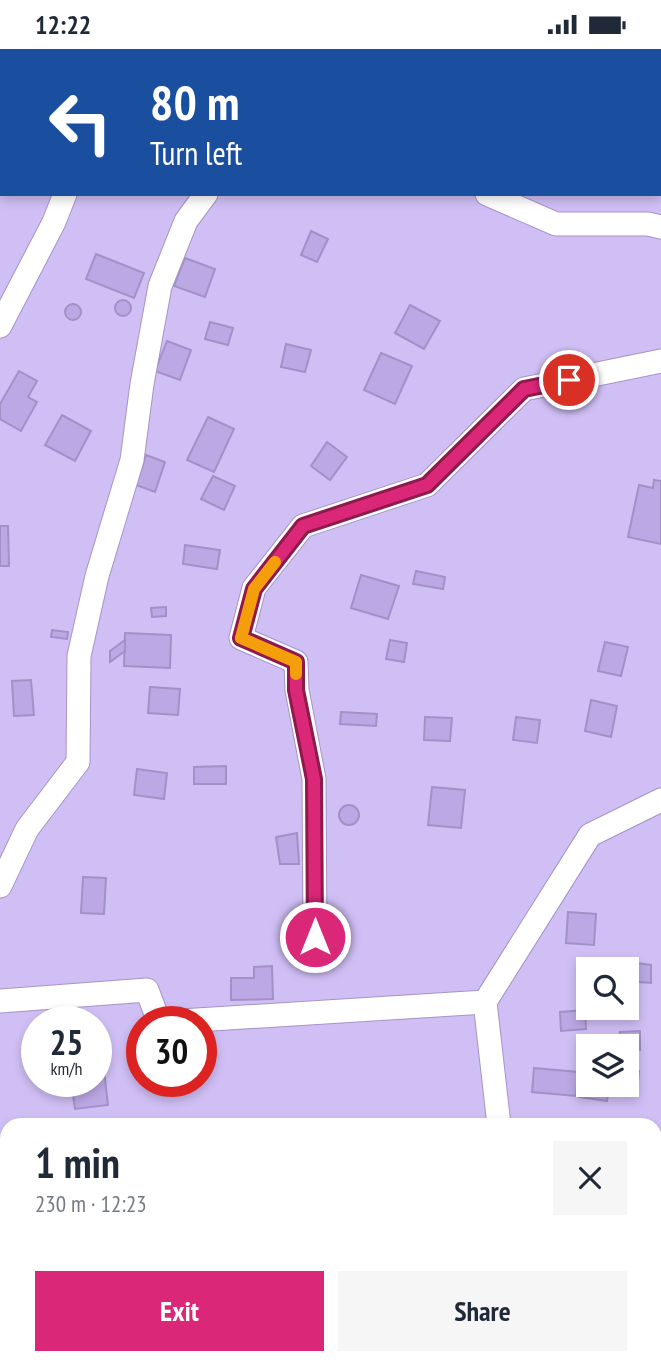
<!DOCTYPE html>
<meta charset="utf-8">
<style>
body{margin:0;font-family:"PT Sans Narrow",sans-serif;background:#f6f6f7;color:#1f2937;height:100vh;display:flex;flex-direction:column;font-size:26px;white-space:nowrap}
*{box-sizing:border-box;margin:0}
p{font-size:23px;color:#747a83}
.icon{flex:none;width:38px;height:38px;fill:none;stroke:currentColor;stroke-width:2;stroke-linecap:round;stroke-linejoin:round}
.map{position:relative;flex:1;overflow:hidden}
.side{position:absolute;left:0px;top:1069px;width:662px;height:247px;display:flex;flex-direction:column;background:#fff;border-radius:21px 21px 0 0;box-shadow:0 4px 10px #0003}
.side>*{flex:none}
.banner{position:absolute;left:0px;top:0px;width:662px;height:147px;box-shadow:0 4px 10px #0003;background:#1a4fa0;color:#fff;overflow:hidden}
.controls{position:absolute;left:576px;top:908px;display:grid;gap:14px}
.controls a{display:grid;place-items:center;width:63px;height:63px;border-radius:0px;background:#fff;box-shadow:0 4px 10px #0003;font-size:35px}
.speed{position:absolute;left:21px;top:957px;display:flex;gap:14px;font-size:35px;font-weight:700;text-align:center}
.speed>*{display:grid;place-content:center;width:91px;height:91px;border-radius:50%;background:#fff;box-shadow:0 4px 10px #0003;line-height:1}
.speed small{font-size:18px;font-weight:400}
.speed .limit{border:10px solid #d22;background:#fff;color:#111}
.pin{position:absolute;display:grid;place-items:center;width:60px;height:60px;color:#fff;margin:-30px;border:4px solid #fff;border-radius:50%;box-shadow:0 2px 7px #0007}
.me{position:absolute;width:77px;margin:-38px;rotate:0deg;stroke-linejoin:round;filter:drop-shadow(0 0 5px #0008)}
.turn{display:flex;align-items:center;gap:24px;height:147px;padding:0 35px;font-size:32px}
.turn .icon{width:91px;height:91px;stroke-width:2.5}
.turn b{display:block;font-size:49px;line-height:60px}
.round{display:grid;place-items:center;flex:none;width:74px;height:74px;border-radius:0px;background:#f6f6f7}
.head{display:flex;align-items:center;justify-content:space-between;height:119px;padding:0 35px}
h1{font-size:42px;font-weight:600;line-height:52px}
.action{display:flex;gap:14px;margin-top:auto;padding:14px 35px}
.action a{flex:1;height:80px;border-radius:0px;background:#db2777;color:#fff;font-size:28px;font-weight:600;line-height:80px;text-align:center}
.action a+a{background:#f6f6f7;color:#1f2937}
.status{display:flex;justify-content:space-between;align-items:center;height:49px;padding:0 35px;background:#fff;direction:ltr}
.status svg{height:19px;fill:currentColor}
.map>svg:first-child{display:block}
.building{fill:#bda8e6;stroke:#a291c5;stroke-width:2}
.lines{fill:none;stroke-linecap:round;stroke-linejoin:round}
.minor-casing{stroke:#a594c8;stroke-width:25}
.minor{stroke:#fff;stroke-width:23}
.route-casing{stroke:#8e194d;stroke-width:18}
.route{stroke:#db2777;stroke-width:12}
.slow{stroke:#f59e0b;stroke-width:12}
</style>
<div class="status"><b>12:22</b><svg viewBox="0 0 49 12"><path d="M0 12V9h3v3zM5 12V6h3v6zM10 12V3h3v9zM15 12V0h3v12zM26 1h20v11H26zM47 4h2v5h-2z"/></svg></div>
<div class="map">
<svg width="661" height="1315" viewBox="0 0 661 1315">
<rect width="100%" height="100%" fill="#d0bff5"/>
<g class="building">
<path d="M311,182l17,8 -11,23 -16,-7z"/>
<path d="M96,205l48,19 -10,25 -48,-19z"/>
<path d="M185,209l30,11 -10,28 -31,-11z"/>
<circle cx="123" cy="259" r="8"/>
<circle cx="73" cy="263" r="8"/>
<path d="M410,256l30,16 -16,28 -29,-16z"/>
<path d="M210,273l23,6 -5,17 -23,-6z"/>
<path d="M167,292l24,9 -11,30 -25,-9z"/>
<path d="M286,295l25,6 -6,22 -24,-5z"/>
<path d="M381,304l31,13 -17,38 -31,-14z"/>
<path d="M19,322l18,10 -9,16 9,5 -16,29 -21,-12v-15z"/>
<path d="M62,366l29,16 -16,30 -30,-16z"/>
<path d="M208,368l26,12 -20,43 -27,-12z"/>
<path d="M327,393l20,15 -17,23 -19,-14z"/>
<path d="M146,406l19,7 -10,30 -19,-7z"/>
<path d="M213,427l22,10 -11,24 -23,-11z"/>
<path d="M654,431l7,1v63l-33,-7 11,-52 14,3z"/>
<path d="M0,477h8l1,40h-9z"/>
<path d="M185,496l35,5 -3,19 -34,-5z"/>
<path d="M416,522l29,6 -2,12 -30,-5z"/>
<path d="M361,526l38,11 -11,33 -37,-11z"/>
<path d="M166,558v9l-14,1 -1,-9z"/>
<path d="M52,581l16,2 -1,7 -16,-2z"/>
<path d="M125,584l46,2 -1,33 -46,-2z"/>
<path d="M125,591v11l-15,11v-11z"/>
<path d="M390,591l17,3 -3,19 -18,-3z"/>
<path d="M605,593l23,5 -7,29 -23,-5z"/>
<path d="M31,631l3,35 -20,1 -2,-35z"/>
<path d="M150,638l30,2 -2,26 -30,-2z"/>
<path d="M591,651l26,6 -6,31 -26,-6z"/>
<path d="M341,663l36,2 -1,12 -36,-2z"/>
<path d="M425,668l27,1 -2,23 -26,-1z"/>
<path d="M516,668l24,3 -3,23 -24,-3z"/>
<path d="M226,717v18h-32v-17z"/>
<path d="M137,720l30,4 -3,26 -30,-4z"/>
<path d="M432,738l33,3 -4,38 -33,-3z"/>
<circle cx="349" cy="766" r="10"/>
<path d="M297,784l2,31h-19l-4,-27z"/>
<path d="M83,828l23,1 -2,36 -23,-1z"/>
<path d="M568,863l28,2 -2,31 -28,-2z"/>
<path d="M619,912l32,4v18l-25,-2v-12h-9z"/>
<path d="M272,917l1,33 -42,1v-22h23v-11z"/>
<path d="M585,961l1,19 -25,2 -1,-19z"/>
<path d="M640,982v19l-14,-1v-2h-7l1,-15z"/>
<path d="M534,1019l44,4 -2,24 -44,-4z"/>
<path d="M626,1021l13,1 -2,24 -19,-2 1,-8h7z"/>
<path d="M104,1022l4,34 -33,4 -4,-28h25v-9z"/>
<path d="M582,1027h6v9h21l-2,16 -28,-4z"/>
<rect x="29" y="1309" width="30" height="6"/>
<path d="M442,1309h12l1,6h-32z"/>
</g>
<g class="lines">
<defs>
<g id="minor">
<path d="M270,0l2,2"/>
<path d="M150,2l2,-2"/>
<path d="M487,145l69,30h92l13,3"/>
<path d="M0,277l54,-104 11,-28"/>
<path d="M0,837l27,-57 51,-67 1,-106 18,-80 35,-116 10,-76 18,-98 26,-65 20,-27"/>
<path d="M315,888l-1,-158 -17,-89 -1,-28 -55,-24 13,-50 49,-62 124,-41 97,-96 137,-28"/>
<path d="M0,952l147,-11 12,32"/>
<path d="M165,973l320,-20"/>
<path d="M499,1076l-14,-123 105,-167 71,-35"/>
<path d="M525,1309v6"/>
</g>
</defs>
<use href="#minor" class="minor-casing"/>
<use href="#minor" class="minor"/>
</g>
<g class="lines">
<defs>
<path id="route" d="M315,888l-1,-158 -18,-89v-28l-55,-24 13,-49 49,-63 124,-41 97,-96 45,-9"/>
</defs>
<use href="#route" class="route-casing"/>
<use href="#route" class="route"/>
<path class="slow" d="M275,513l-21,27 -13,49 55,24v12"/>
</g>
</svg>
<div class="controls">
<a><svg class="icon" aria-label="search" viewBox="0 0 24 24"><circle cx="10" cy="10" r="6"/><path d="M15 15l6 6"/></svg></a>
<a><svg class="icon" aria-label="layers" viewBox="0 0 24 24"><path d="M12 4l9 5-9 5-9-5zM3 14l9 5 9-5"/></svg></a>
</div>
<div class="speed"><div>25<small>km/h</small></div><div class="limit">30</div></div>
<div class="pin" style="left:569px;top:331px;background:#d93025"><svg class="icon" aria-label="arrive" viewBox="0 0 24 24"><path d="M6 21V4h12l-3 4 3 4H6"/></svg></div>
<svg class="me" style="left:315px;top:888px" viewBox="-20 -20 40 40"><circle r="17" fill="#db2777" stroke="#fff" stroke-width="3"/><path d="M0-11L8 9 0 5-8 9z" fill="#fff"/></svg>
<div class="banner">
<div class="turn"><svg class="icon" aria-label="left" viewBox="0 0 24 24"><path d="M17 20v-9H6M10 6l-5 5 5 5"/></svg><div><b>80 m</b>Turn left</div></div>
</div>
<section class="side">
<div class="head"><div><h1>1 min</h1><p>230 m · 12:23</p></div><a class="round"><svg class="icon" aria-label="close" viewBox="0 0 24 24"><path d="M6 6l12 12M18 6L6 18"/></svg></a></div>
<div class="action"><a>Exit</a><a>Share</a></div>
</section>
</div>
